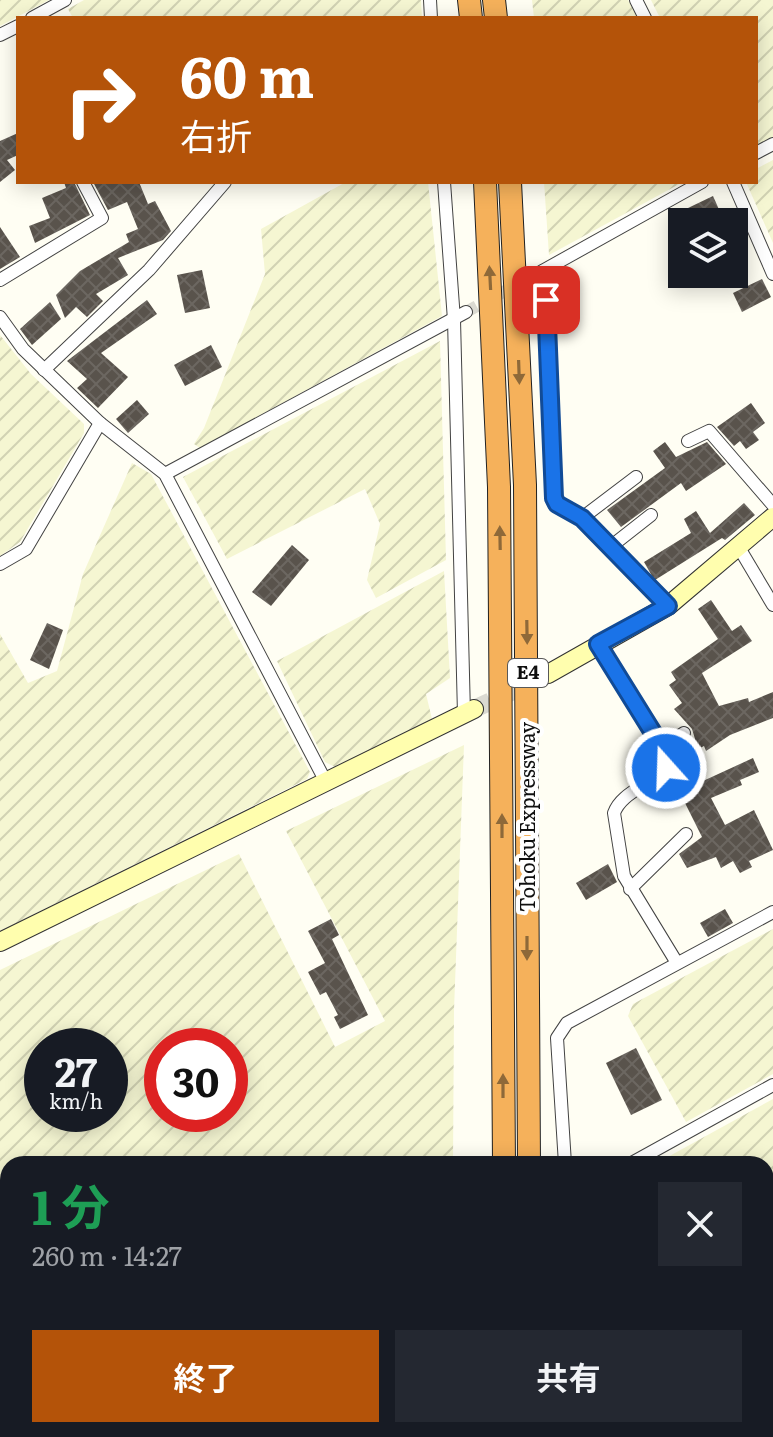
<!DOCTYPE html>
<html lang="ja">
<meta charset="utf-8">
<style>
body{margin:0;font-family:Literata,"Noto Sans JP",serif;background:#242831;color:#f1f3f6;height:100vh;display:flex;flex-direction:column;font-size:30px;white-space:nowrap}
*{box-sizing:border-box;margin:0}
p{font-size:26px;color:#9ea1a6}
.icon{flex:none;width:44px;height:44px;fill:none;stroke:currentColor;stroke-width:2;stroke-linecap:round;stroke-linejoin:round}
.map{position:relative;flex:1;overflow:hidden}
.sheet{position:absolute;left:0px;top:1156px;width:774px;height:282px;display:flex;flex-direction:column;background:#171b24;border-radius:24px 24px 0 0;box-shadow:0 4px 20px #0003}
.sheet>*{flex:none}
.top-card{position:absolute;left:16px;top:16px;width:742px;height:168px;border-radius:0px;box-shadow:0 4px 20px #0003;background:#b45309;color:#fff;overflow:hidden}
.controls{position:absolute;left:668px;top:208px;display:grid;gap:16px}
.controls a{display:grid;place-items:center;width:80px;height:80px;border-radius:0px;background:#171b24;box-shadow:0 4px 20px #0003;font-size:40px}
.speed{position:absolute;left:24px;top:1028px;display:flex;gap:16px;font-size:40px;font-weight:700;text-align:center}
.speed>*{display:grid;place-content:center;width:104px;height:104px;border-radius:50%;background:#171b24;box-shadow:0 4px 20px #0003;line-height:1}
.speed small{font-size:20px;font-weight:400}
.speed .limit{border:12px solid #d22;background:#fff;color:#111}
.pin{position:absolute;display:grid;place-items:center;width:68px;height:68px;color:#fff;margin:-34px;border-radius:16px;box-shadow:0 4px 12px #0006}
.me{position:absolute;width:88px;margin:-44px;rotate:340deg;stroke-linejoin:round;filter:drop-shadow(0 0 6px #0008)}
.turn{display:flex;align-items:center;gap:28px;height:168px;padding:0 32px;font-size:36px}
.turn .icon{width:104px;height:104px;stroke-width:2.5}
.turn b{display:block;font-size:56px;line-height:68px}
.round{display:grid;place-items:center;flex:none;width:84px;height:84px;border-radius:0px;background:#242831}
.headline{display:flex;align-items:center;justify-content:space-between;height:136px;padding:0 32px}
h1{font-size:48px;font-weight:700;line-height:60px;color:#1e9e55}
.cta{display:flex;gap:16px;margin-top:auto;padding:16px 32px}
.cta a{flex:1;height:92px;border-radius:0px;background:#b45309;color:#fff;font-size:32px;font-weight:700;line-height:92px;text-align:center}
.cta a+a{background:#242831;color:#f1f3f6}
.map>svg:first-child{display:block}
.farmland{fill:url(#farmland-furrows);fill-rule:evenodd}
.building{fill:url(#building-cross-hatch)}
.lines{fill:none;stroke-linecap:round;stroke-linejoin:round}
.street-tunnel{stroke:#dbdad1;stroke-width:12;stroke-dasharray:12 6;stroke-linecap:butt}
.secondary-tunnel{stroke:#dbdad1;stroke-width:18;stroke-dasharray:18 9;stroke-linecap:butt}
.street-casing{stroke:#434343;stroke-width:14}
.secondary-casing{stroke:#323232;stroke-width:20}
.highway-casing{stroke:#212121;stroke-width:24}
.street{stroke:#fff;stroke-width:12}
.secondary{stroke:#fffeae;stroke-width:18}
.highway{stroke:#f5b15b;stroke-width:22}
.oneway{fill:#8e6939}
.route-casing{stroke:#114b97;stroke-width:20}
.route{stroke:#1a73e8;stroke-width:14}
.labels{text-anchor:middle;stroke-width:8;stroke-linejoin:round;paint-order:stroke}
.shield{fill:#fff;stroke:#585858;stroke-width:2}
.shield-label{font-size:18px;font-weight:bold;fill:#101010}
.street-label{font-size:20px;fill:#101010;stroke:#fff}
</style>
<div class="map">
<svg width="773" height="1437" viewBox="0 0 773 1437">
<defs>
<pattern id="farmland-furrows" width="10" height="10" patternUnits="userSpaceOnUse" patternTransform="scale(2)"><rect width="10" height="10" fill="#f5f6d2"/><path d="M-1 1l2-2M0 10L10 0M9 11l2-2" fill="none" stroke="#d1d2b3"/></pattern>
<pattern id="building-cross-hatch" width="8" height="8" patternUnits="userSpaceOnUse" patternTransform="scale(2)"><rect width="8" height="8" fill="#59534c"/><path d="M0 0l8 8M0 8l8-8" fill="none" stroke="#6c6761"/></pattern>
</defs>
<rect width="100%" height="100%" fill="#fffef3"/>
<g class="farmland">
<path d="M0,0h49l-49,26z"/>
<path d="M84,0h337l1,18h-349l-5,-9z"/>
<path d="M532,0h96l10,18h-104z"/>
<path d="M651,0h122v137l-17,9v-128h-96z"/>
<path d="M773,160v83l-27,-61h10v-13z"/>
<path d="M346,182h82l14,134 -242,132 -6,-4 10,-16 61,-154 -4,-45z"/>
<path d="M544,182h139l-134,73z"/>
<path d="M0,335l31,39 53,50v9l-64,109 -20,14z"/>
<path d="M440,341l6,219 -70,38 -9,-18 13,-56 -15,-35 -138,70 -44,-82z"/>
<path d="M132,463l19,11 159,298 -3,7 -307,152v-297l28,49 29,-12 26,-97z"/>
<path d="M444,571l6,107 -24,16 6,25 -97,48 -10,-5 -48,-101z"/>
<path d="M464,745l-10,265 -1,154h-445v221l-8,5v-420l239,-116 96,193 50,-26 -99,-190zM42,1046h68v68h-68zM162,1046h68v68h-68z"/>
<path d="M773,929v145l-87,48 -58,-106 5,-12z"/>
<path d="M773,1099v338h-48l7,-3 -2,-4h36v-266h-111z"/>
<path d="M210,1430h272l1,7h-270z"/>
</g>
<g class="building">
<path d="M18,133v22l-11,5 8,10 -15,12v-41z"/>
<path d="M64,182h10l16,33 -55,28 -6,-17 21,-8 -8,-20 24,-10z"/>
<path d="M93,182h46l9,22 7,-3 16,30 -8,9 -45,18 10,17 -32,19 7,7 -16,16 -11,-10 -11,11 -9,-23 24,-24 49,-29 -3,-8 12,-5 -11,-27 -19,8z"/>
<path d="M713,196l8,18 -17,8h-9l-7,-14z"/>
<path d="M0,227l20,30 -20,12z"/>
<path d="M202,270l8,38 -25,5 -8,-38z"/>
<path d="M762,279l9,18 -29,15 -9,-19z"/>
<path d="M147,300l10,14 -56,39 27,24 -30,31 -21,-20 10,-9 -20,-18z"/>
<path d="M50,302l11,17 -29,26 -12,-16z"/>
<path d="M211,345l11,22 -37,19 -11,-21z"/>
<path d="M137,400l12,14 -21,19 -12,-14z"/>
<path d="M751,403l14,20 -12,9 6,8 -13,9 -6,-8 -6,5 -17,-19z"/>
<path d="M665,442l11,15 31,-15 19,22 -40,27 -5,-8 -60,44 -14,-17 58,-42 -12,-17z"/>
<path d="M744,503l11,12 -30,25 -3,-2 -67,42 -3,-4 -8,-14 47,-29 -7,-14 12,-8 14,22z"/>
<path d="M292,545l17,15 -38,46 -19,-14z"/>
<path d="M711,600l21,31 9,-6 11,16 -50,32 17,33 29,-8 1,4 24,-10v26l-43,17 -24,16 -2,-5 -6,3 -6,-20 -18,-20 8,-6 -13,-18 7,-5 -5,-8 47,-33 -20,-30z"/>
<path d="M47,623l16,7 -14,39 -19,-9z"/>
<path d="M753,758l6,14 -19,8 2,5 -31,13 14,27 29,-15 19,40 -24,11 3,6 -12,6 -7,-12 -12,7 -5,-11 -29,11 -8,-14 23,-17 -20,-40 -12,6 -8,-15 12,-6 2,5 13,-7 3,4 11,-3z"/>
<path d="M608,864l9,18 -31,18 -10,-17z"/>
<path d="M725,909l8,14 -25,14 -8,-14z"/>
<path d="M331,919l8,16 -7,4 36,76 -28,14 -6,-12 4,-2 -12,-23 -6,3 -12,-23 17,-9 -17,-32z"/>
<path d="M636,1048l26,52 -31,15 -25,-52z"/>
</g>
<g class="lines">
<path class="street-tunnel" d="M466,312l52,-28"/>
<path class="secondary-tunnel" d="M474,709l61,-28"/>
<defs>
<g id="street">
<path d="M430,0l1,18"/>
<path d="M636,0l9,18"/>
<path d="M32,18l33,-18"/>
<path d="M0,35l18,-9"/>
<path d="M756,153l17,-9"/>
<path d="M444,182l10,138 10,394"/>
<path d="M733,182l40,92"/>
<path d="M543,271l6,58 5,169 3,6 25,14 86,88"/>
<path d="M528,279l174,-97"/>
<path d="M0,280l102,-62 -19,-36"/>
<path d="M0,317l23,32 77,74 65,51 162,310"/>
<path d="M44,370l105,-100 76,-88"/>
<path d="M688,441l21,-10 64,74"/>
<path d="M165,474l301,-162"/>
<path d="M582,518l54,-41"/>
<path d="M738,546l35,59"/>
<path d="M609,548l42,-33"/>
<path d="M0,564l26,-15 74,-126"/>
<path d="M598,644l67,108c6,31 -41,33 -51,61l10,63 53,87"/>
<path d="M662,747l22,-14"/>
<path d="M630,889l56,-55"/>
<path d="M565,1164l-8,-126 10,-15 206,-111"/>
<path d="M630,1164l143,-79"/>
<path d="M575,1430l1,7"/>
<path d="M124,1437l12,-7"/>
</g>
<g id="secondary">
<path d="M548,674l120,-68 105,-89"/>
<path d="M0,942l474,-233"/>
</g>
<g id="highway">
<path d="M469,0l2,18"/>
<path d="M494,0l2,18"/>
<path d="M485,182l14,305 5,677"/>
<path d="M510,182l15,303 4,679"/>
<path d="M519,1430l1,7"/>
<path d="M544,1430l1,7"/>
</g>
</defs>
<use href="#street" class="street-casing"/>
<use href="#secondary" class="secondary-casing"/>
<use href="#highway" class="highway-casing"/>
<use href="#street" class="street"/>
<use href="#secondary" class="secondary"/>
<use href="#highway" class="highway"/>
</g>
<defs><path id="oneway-solid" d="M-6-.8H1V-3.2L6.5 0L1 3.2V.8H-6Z" transform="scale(2)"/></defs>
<g class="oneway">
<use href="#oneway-solid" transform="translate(490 278) rotate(-93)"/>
<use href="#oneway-solid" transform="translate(519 372) rotate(88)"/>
<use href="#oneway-solid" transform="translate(500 538) rotate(-91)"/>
<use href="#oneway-solid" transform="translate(527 632) rotate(89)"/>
<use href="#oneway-solid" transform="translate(502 826) rotate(-90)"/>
<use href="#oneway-solid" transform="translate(527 948) rotate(90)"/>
<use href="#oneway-solid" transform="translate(503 1086) rotate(-90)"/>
</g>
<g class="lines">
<defs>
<path id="route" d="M546,300l8,198 3,6 25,14 86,88 -70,38 67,108 1,16"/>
</defs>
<use href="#route" class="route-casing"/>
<use href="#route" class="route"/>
</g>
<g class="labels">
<rect class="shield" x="508" y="659" width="40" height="28" rx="6"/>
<g class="shield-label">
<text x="528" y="679">E4</text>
</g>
<g class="street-label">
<text transform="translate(528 817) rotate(-90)" y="7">Tohoku Expressway</text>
</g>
</g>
</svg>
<div class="controls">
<a><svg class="icon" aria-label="layers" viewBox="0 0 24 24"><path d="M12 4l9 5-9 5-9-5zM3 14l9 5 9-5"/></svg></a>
</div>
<div class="speed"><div>27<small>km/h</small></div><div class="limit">30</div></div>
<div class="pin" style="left:546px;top:300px;background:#d93025"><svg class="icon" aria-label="arrive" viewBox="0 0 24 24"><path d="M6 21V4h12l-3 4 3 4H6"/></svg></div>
<svg class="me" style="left:666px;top:768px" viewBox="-20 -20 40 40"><circle r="17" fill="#1a73e8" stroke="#fff" stroke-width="3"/><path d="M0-11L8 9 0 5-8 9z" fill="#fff"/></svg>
<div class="top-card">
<div class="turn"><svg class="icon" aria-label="right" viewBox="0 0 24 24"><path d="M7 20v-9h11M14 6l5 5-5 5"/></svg><div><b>60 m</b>右折</div></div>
</div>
<section class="sheet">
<div class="headline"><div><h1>1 分</h1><p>260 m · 14:27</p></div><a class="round"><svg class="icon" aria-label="close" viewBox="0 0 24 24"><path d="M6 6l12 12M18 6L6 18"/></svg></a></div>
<div class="cta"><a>終了</a><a>共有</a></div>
</section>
</div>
